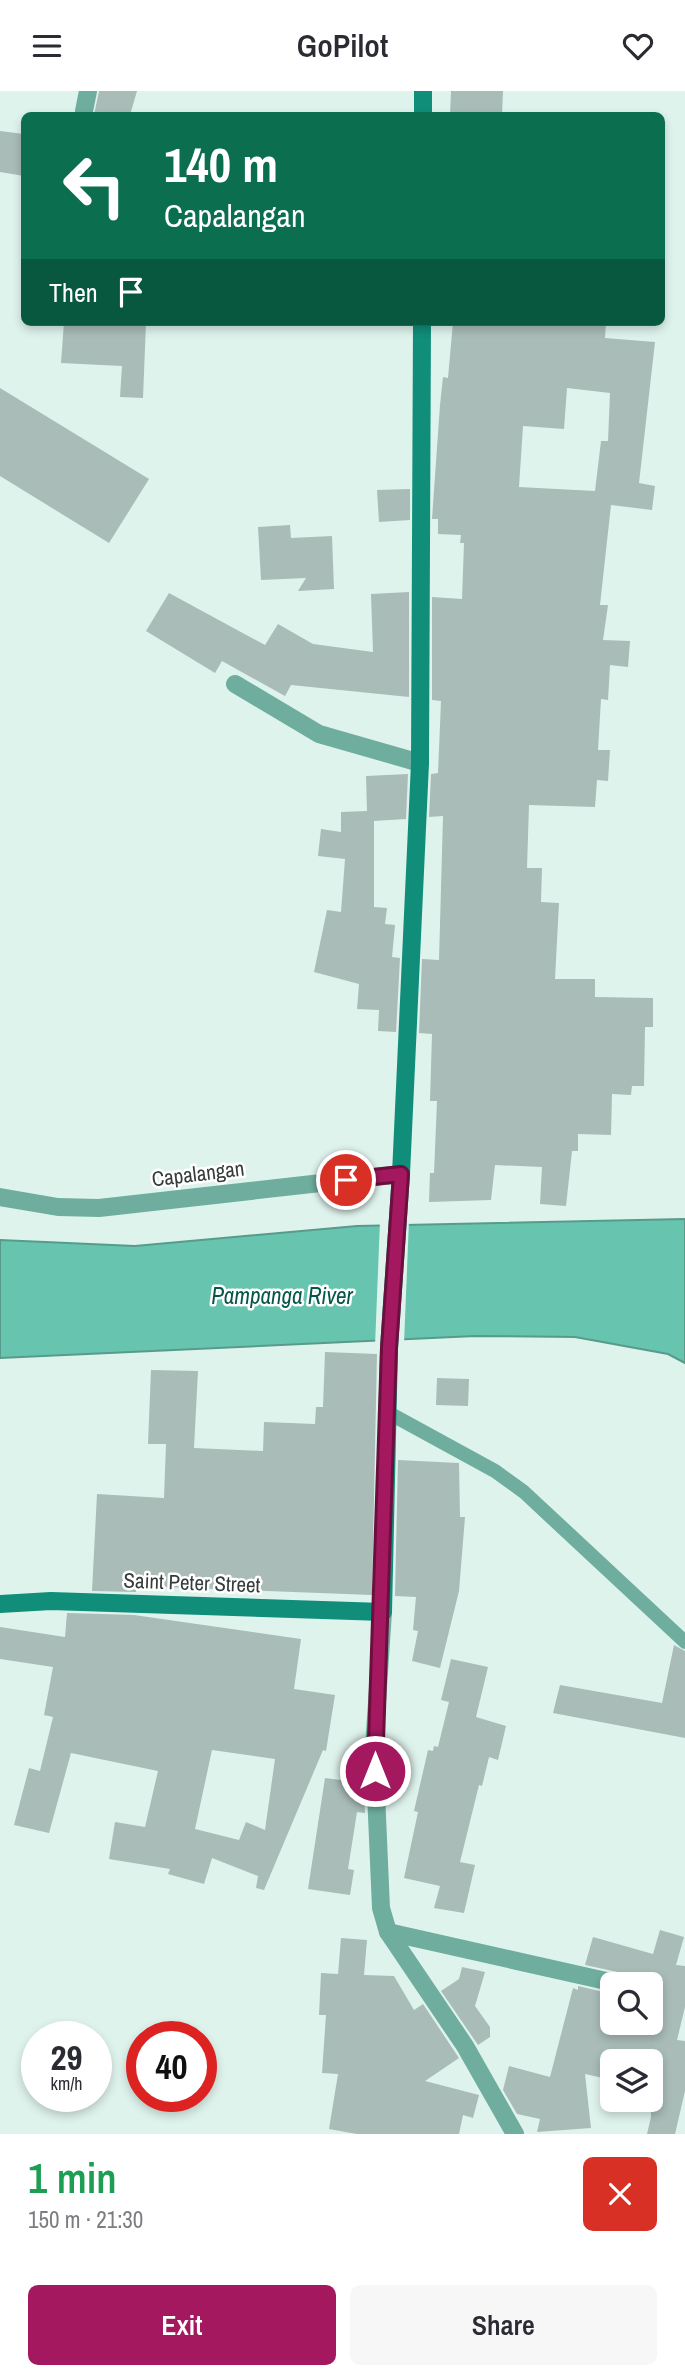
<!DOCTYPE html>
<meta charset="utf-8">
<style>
body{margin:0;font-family:"Archivo Narrow",sans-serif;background:#f7f7f7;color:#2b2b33;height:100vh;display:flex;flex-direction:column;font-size:26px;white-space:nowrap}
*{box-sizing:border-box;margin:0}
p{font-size:23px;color:#7c7c81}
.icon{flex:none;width:38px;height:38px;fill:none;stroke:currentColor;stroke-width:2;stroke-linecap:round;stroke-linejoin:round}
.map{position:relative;height:2043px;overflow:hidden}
.drawer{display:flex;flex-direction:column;background:#fff;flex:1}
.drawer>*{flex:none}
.top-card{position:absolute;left:21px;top:21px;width:644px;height:214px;border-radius:10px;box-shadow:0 4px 10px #0003;background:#0b6e4f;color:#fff;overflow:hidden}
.fabs{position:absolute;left:600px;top:1881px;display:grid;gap:14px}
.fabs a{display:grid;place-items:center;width:63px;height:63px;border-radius:10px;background:#fff;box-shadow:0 4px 10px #0003;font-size:35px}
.speed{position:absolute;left:21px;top:1930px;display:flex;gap:14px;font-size:35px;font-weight:700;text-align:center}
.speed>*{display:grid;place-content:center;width:91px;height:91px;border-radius:50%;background:#fff;box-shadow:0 4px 10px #0003;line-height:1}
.speed small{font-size:18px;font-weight:400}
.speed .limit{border:10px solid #d22;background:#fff;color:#111}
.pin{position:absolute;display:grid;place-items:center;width:60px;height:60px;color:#fff;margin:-30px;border:4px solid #fff;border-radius:50%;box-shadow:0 2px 7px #0007}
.me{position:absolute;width:77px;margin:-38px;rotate:0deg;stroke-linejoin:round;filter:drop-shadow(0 0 5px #0008)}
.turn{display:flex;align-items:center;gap:24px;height:147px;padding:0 28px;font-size:32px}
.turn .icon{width:91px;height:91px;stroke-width:2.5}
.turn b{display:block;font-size:49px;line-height:60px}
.then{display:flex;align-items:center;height:66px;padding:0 28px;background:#0003;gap:14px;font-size:26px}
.round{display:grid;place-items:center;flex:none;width:74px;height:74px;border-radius:10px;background:#f7f7f7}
.head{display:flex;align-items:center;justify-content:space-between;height:119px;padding:0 28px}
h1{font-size:42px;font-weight:600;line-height:52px;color:#1e9e55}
.button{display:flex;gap:14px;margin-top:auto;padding:14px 28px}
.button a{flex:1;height:80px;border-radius:10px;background:#a4185f;color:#fff;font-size:28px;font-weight:600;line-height:80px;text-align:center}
.button a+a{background:#f7f7f7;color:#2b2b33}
header{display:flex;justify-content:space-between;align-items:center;height:91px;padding:0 28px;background:#fff;font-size:32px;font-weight:600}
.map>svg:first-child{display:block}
.water{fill:#67c4ae;stroke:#589b8b;stroke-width:2}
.pier{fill:#dff3ed}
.building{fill:#a9bcb7;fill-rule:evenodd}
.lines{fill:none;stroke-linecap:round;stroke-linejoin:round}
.service{stroke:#6fae9f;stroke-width:14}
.minor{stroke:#6fae9f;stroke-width:18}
.tertiary{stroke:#6fae9f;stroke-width:18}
.secondary{stroke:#108e79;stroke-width:18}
.route-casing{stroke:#6b103e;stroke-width:18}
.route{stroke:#a4185f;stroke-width:12}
.labels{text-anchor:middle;stroke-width:5;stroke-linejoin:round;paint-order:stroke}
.street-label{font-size:21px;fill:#353c3a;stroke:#fff}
.water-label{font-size:23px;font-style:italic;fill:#045749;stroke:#fff}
</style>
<header><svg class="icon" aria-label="menu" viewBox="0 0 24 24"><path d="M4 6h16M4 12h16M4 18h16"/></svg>GoPilot<svg class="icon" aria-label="heart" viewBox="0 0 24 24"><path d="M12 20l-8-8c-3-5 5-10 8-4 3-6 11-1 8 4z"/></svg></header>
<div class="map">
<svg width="685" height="2043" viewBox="0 0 685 2043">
<rect width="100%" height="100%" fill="#dff3ed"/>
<path class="water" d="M685,1128v144l-17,-9 -93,-17 -100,-1 -475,22v-118l135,6 222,-20z"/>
<path class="pier" d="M409,1129l-5,124 -29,2 5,-125z"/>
<g class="building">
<path d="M99,0h38l-7,24h-36z"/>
<path d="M451,0h52l-1,24h-52z"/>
<path d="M0,40l24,3v42l-24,-4z"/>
<path d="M64,231h82l-3,76 -23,-1 2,-31 -61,-3z"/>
<path d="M453,231h153l-1,16 50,4 -16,141 16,3 -3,24 -41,-5 -11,100h8l-5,35 27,1 -2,26 -18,-2 -2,35 -7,-1 -3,51h12l-2,31 -11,-1 -2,27 -66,-2 -2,63h15l-1,34 18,1 -4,76h40v18l58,1v29h-8l-1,59h-12l-1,9 -19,-1 -1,41 -33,-1v17h-6l-6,55 -26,-2 2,-37 -47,-2 -4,35 -62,2 1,-29h4l3,-72h-7l2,-67 -13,-1 3,-74 17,1 4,-144 -14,1 2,-43 7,-1 3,-72 -9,-1v-103l30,2 2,-56h-4l1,-8 -23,-1v-15h-6l8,-114 3,-28 5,1zM567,297l43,5 -2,48h-7l-6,50 -76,-4 4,-61 41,3z"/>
<path d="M0,297l149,91 -40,64 -109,-67z"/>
<path d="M410,398v31l-31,2 -2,-32z"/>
<path d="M290,434l1,13 41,-2 2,53 -36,2 8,-13 -45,2 -3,-53z"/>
<path d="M409,501v105l-118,-12 -6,11 -63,-35 -7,12 -69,-42 23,-38 96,52 13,-21 35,20 60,8 -2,-58z"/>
<path d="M408,683l-2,45 -32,2v86l13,1 -2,16 10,1 -3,32 8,1 -4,74 -18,-1 1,-21 -22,-1 2,-25 -45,-12 13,-62 14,2 4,-53 -27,-3 3,-27 20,3v-20l26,-1 -1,-35z"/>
<path d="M325,1261l52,2 -5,241 -236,-9v6l-44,-1 5,-97 67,4 2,-54h-18l3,-74 47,1 -4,77 69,3 1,-29 51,2 1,-17h7z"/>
<path d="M437,1287l32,1 -1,27 -32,-1z"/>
<path d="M398,1369l61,3 1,54h5l-6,74 -19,77 -28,-7 6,-30 -5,-1 3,-33 -21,-1z"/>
<path d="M67,1522l67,2 167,24 -7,50 41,6 -9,56 -3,-1 -59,140 -8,-2 2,-12 -46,-18 -8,26 -36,-10 2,-5 -61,-10 6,-37 30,5 13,-56 -87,-18 -22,80 -35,-8 15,-57 11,3 13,-54 -9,-2 9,-48 -53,-8v-32l65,10zM212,1659l63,9 -10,71 -19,-8 -7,18 -44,-11z"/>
<path d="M674,1554l11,6v87l-132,-25 7,-28 102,18z"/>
<path d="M451,1568l37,8 -12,50 30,9 -8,34 -9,-3 -7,29 -3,-1 -19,77 15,3 -11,48 -30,-5 6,-22 -36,-8 14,-66 -4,-1 14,-61 5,1 1,-5 4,1 11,-45 -8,-2z"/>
<path d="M325,1687l39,5 1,30 -8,-1 -9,57 6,1 -4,25 -42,-6z"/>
<path d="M660,1839l24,7 -8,28 9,1v41l-8,33 8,1v50l-10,43h-28l4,-17v-56h-39v19l-27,-6 6,54 -54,4 3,-13 -23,-5 -14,-24 6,-24 41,11 23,-89 5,2v-4l34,8v29h39v-38h-16l-8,-11 -42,-9 8,-28 60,17z"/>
<path d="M341,1847l26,2 -3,35 30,1 20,34 9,-6 36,54 -34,23 54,14 -6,23 -10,-3 -4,19h-102l-28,-5 9,-55 -16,-1 4,-58h-7l2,-42 17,1z"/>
<path d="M462,1876l23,5 -10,34 15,21v10l-12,8 -37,-54 18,-12z"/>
</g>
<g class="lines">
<path class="service" d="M387,1321l108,59 29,21 161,150"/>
<g class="minor">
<path d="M84,20l4,-20"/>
<path d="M235,593l84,50 101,29"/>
<path d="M388,1841l236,53"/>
</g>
<g class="tertiary">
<path d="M0,1106l58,10 41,1 302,-34"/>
<path d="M383,1521l-9,135 7,161 7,24 77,114 50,88"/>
</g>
<g class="secondary">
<path d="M423,24v-24"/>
<path d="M0,1513l51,-3 332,11 6,-264 12,-174 19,-411 2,-441"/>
</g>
</g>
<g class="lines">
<defs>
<path id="route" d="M346,1089l55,-6 -12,174 -14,423"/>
</defs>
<use href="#route" class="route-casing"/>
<use href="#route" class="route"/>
</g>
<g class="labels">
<g class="street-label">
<text transform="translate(198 1083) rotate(-7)" y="7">Capalangan</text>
<text transform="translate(192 1492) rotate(2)" y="7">Saint Peter Street</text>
</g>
<g class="water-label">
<text x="282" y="1213">Pampanga River</text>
</g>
</g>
</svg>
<div class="fabs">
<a><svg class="icon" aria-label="search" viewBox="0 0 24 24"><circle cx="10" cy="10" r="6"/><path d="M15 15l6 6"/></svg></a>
<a><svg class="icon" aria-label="layers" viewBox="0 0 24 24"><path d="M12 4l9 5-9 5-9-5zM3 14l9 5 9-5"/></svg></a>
</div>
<div class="speed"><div>29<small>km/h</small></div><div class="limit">40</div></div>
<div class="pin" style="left:346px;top:1089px;background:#d93025"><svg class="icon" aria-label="arrive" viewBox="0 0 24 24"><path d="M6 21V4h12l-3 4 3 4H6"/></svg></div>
<svg class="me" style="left:375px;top:1680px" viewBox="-20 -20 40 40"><circle r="17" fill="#a4185f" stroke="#fff" stroke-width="3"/><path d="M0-11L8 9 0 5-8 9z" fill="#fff"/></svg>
<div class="top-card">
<div class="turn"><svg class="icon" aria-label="left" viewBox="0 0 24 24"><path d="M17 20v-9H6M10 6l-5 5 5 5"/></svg><div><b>140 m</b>Capalangan</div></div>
<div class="then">Then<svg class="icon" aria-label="arrive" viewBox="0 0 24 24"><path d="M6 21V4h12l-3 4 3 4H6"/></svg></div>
</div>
</div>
<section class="drawer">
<div class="head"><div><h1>1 min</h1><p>150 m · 21:30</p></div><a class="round" style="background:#d93025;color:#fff"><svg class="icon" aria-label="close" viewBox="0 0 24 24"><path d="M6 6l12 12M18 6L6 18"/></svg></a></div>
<div class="button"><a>Exit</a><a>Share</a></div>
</section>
